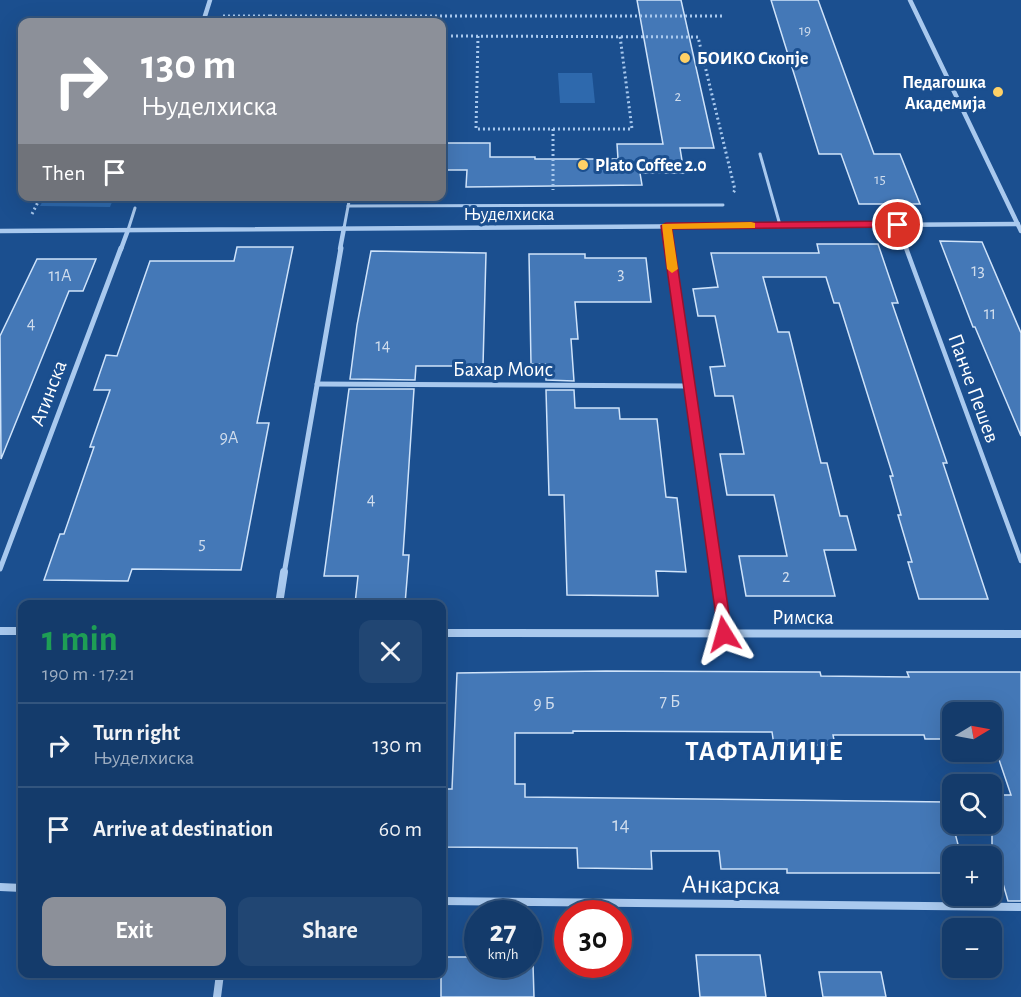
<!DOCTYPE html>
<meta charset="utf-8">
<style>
body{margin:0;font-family:"Alegreya Sans",sans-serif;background:#214673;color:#f1f3f6;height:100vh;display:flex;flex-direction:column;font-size:22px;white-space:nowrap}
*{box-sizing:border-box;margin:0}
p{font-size:20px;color:#9dadc1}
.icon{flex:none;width:33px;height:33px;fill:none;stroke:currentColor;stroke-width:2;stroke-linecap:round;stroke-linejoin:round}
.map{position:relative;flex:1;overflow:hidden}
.drawer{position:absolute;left:18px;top:600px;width:428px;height:378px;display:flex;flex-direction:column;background:#143b6b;border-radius:12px;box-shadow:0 6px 24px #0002,0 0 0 2px #33557e}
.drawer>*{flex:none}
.top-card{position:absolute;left:18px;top:18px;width:428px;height:183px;border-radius:12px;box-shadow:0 6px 24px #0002,0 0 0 2px #33557e;background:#8c9099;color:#fff;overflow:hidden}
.needle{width:39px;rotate:80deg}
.controls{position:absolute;left:942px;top:702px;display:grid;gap:12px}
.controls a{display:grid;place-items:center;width:60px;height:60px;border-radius:12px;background:#143b6b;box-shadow:0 6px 24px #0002,0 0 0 2px #33557e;font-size:30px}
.speed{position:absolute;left:464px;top:900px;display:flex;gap:12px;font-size:30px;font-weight:700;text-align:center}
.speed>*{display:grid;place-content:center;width:78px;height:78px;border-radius:50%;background:#143b6b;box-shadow:0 6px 24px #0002,0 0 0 2px #33557e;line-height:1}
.speed small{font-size:15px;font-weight:400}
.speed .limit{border:9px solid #d22;background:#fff;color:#111}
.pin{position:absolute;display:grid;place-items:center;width:51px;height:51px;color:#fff;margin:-26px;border:3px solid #fff;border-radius:50%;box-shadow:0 2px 6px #0007}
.me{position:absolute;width:66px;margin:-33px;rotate:352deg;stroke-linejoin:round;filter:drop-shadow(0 0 4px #0008)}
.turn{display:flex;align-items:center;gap:21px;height:126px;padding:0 24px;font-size:27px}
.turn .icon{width:78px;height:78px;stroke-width:2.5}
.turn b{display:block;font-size:42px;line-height:51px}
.then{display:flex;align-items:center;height:57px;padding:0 24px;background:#0003;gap:12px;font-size:22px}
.round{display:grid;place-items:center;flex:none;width:63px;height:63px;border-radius:12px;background:#214673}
.headline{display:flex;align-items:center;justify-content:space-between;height:102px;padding:0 24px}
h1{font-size:36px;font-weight:600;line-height:45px;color:#1e9e55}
.cta{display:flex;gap:12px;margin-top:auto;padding:12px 24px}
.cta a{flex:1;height:69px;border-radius:12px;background:#8c9099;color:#fff;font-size:24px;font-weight:600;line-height:69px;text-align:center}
.cta a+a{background:#214673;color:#f1f3f6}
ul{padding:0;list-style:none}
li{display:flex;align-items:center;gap:18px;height:84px;padding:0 24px;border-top:2px solid #33557e}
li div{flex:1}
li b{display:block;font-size:22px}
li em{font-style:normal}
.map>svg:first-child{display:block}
.green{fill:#2e69ad}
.building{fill:#4478b7;stroke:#cfe3fa;stroke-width:1.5}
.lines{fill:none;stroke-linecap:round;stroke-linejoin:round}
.path{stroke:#a9c9ee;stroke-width:3;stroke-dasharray:2 3;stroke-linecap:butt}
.lane-far1{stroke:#a9c9ee;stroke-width:3}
.lane{stroke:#a9c9ee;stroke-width:4.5}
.street-far2{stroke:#a9c9ee;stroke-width:4.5}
.street-far1{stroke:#a9c9ee;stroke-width:5}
.street{stroke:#a9c9ee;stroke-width:8}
.route{fill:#e11d48;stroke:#92132f;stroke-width:1.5}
.slow{fill:#f59e0b}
.poi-dot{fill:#ffd166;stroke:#1b4f8f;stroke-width:2}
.labels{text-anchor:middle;stroke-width:6;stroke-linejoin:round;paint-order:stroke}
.far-number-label{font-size:15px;fill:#d0dded}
.far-poi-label{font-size:18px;font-weight:bold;fill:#fff;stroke:#1b4f8f;text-anchor:start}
.far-street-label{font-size:18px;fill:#fff;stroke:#1b4f8f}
.number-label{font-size:18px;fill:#d0dded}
.street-label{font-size:21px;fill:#fff;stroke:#1b4f8f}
.near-number-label{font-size:21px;fill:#d0dded}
.near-street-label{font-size:26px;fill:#fff;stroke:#1b4f8f}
.district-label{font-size:27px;font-weight:bold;letter-spacing:1.5px;fill:#fff;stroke:#1b4f8f}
</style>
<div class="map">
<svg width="1021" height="997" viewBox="0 0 1021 997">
<rect width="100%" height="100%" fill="#1b4f8f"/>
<g class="green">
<path d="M558,73h34l3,30h-35z"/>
<path d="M45,197v-1l69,1 -4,10 -70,-1z"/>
</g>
<g class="building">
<path d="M637,0h44l33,148h-34l4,25h-44l2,12 -176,2 1,-17h-26v-27h49v14h45v2h83l-1,-15h46z"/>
<path d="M771,0h47l56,154h26l20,50h-61l-18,-50h-22z"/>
<path d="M940,241l42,1 39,91v103l-46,-109h-2z"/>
<path d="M817,244h61l20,59h-6l55,160h-4l45,136h-69l-11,-37h4l-14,-47h3l-11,-39h3l-54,-173h-5l-8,-26h-63l15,55h11l32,131h6l13,53h7l9,34h-32l11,46h-89l-7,-40h48l-13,-61h-47l-7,-41h24l-11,-58h-18l-5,-29 15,-1 -10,-50h-17l-5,-27 25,-2 -7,-34h108z"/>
<path d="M237,247h56l-36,176h12l-28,147 -109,-1 -4,12 -84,-1 16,-46h4l30,-87h-4l20,-57h-16l12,-35 11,1 33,-95h84z"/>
<path d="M371,251l115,2 -3,113h-67l-1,14 -65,-1 7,-54z"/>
<path d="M529,254h56v4h61l5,44h-76l3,37h-7l3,42 -28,-1 -1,-16h-14z"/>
<path d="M37,259h59l-13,32h-14l-68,168 -1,-123z"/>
<path d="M349,389h65l-11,166h6l-4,49h-50l3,-28h-34z"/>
<path d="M546,390h28l1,18h44l1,11h37l9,78 11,1 9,74 -30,-1 2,25 -91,-1 -3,-100h-15z"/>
<path d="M606,671l214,1 1,4 88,1 -2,-5h114v229h-13l-13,-45h-3v-61h19l-19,-56v-27h-40v27h-27l-1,-4h-91l2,10h-61l-2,-13 -199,-1v2h-58v51h10v13l422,5 14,54h-9v17h-165v-4h-66l-2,-18h-68l1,18 -74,-1 -1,-20 -136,-1v-58h11l5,-116z"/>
<path d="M696,955h64l6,42h-66z"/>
<path d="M441,957h36v7h56l1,33h-93z"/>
<path d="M819,972h62l5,25h-63z"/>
</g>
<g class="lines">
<g class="path">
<path d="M223,16h47l-1,6"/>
<path d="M270,16h455"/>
<path d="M441,36l257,1 37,153 -2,3"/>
<path d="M478,36l-2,93h156l-12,-93"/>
<path d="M553,129v61"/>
<path d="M32,214l9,-18"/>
</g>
<g class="lane-far1">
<path d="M760,154l20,71"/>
<path d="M348,206l375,-1"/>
<path d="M898,225l9,24"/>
<path d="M344,228l6,-32"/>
<path d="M128,230l7,-22"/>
</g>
<path class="lane" d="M906,248l115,313"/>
<g class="street-far2">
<path d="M910,0l111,231"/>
<path d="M205,16l5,-16"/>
<path d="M666,226l3,23"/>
<path d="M0,231l1018,-7"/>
<path d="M121,249l7,-19"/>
<path d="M340,249l4,-21"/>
</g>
<g class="street-far1">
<path d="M669,248l46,326"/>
<path d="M317,384l372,2"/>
<path d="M0,569l121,-321"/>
<path d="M284,574l57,-326"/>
</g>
<g class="street">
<path d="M715,572l9,62"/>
<path d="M279,604l5,-32"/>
<path d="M0,631h22"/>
<path d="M441,633l580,1"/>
<path d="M0,887l22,1"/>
<path d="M441,901l580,6"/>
<path d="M217,997l3,-23"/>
</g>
</g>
<path class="route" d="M898,221l4,1v5l-230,2 60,405 -2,4h-11l-58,-412 5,-3z"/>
<path class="slow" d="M751,222l4,1v5l-83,1 6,40 -6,4 -5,-4 -5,-45z"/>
<g class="poi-dot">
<circle cx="685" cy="58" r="6"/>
<circle cx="998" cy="92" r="6"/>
<circle cx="583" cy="165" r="6"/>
</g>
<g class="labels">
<g class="far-number-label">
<text x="805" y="35">19</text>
<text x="678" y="101">2</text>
<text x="880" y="184">15</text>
</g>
<g class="far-poi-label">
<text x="697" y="64">БОИКО Скопје</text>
<text x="986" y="88" text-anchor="end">Педагошка<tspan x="986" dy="21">Академија</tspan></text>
<text x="595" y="171">Plato Coffee 2.0</text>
</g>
<g class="far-street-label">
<text x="509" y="220">Њуделхиска</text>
</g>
<g class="number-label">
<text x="978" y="276">13</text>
<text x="621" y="279">3</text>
<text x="60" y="281">11А</text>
<text x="990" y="319">11</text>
<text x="31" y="329">4</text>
<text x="383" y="351">14</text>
<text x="229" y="443">9A</text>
<text x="371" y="505">4</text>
<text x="202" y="549">5</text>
<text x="786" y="582">2</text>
<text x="670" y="707">7 Б</text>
<text x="544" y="709">9 Б</text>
</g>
<g class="street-label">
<text x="503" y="376">Бахар Моис</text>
<text transform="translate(974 388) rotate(70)" y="7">Панче Пешев</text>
<text transform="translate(48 393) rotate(-69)" y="7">Атинска</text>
<text x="803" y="624">Римска</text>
</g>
<g class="near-number-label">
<text x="621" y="831">14</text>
</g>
<g class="near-street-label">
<text transform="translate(731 884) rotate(1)" y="9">Анкарска</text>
</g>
<g class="district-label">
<text x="765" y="760">ТАФТАЛИЏЕ</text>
</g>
</g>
</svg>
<div class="controls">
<a><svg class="needle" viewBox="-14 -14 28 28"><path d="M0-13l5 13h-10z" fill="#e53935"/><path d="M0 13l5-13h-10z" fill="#9dadc1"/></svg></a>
<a><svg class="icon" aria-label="search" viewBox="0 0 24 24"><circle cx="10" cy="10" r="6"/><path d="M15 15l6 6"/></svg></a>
<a>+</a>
<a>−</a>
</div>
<div class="speed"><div>27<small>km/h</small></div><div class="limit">30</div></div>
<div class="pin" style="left:898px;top:225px;background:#d93025"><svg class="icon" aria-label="arrive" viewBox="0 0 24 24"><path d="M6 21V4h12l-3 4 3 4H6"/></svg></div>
<svg class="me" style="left:724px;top:634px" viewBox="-20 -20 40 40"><path d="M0-17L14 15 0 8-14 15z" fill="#e11d48" stroke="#fff" stroke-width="4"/></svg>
<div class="top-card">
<div class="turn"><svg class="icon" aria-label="right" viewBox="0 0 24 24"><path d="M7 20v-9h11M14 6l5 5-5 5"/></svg><div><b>130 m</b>Њуделхиска</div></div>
<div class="then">Then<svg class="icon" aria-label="arrive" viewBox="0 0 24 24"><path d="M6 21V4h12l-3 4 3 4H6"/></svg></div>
</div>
<section class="drawer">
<div class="headline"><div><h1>1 min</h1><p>190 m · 17:21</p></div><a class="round"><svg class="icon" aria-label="close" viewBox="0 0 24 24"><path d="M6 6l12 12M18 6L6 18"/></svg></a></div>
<ul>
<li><svg class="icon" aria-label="right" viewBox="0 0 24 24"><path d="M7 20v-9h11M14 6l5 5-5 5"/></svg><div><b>Turn right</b><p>Њуделхиска</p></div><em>130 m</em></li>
<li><svg class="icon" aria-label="arrive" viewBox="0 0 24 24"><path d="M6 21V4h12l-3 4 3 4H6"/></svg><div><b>Arrive at destination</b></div><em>60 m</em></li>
</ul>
<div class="cta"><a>Exit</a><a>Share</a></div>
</section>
</div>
